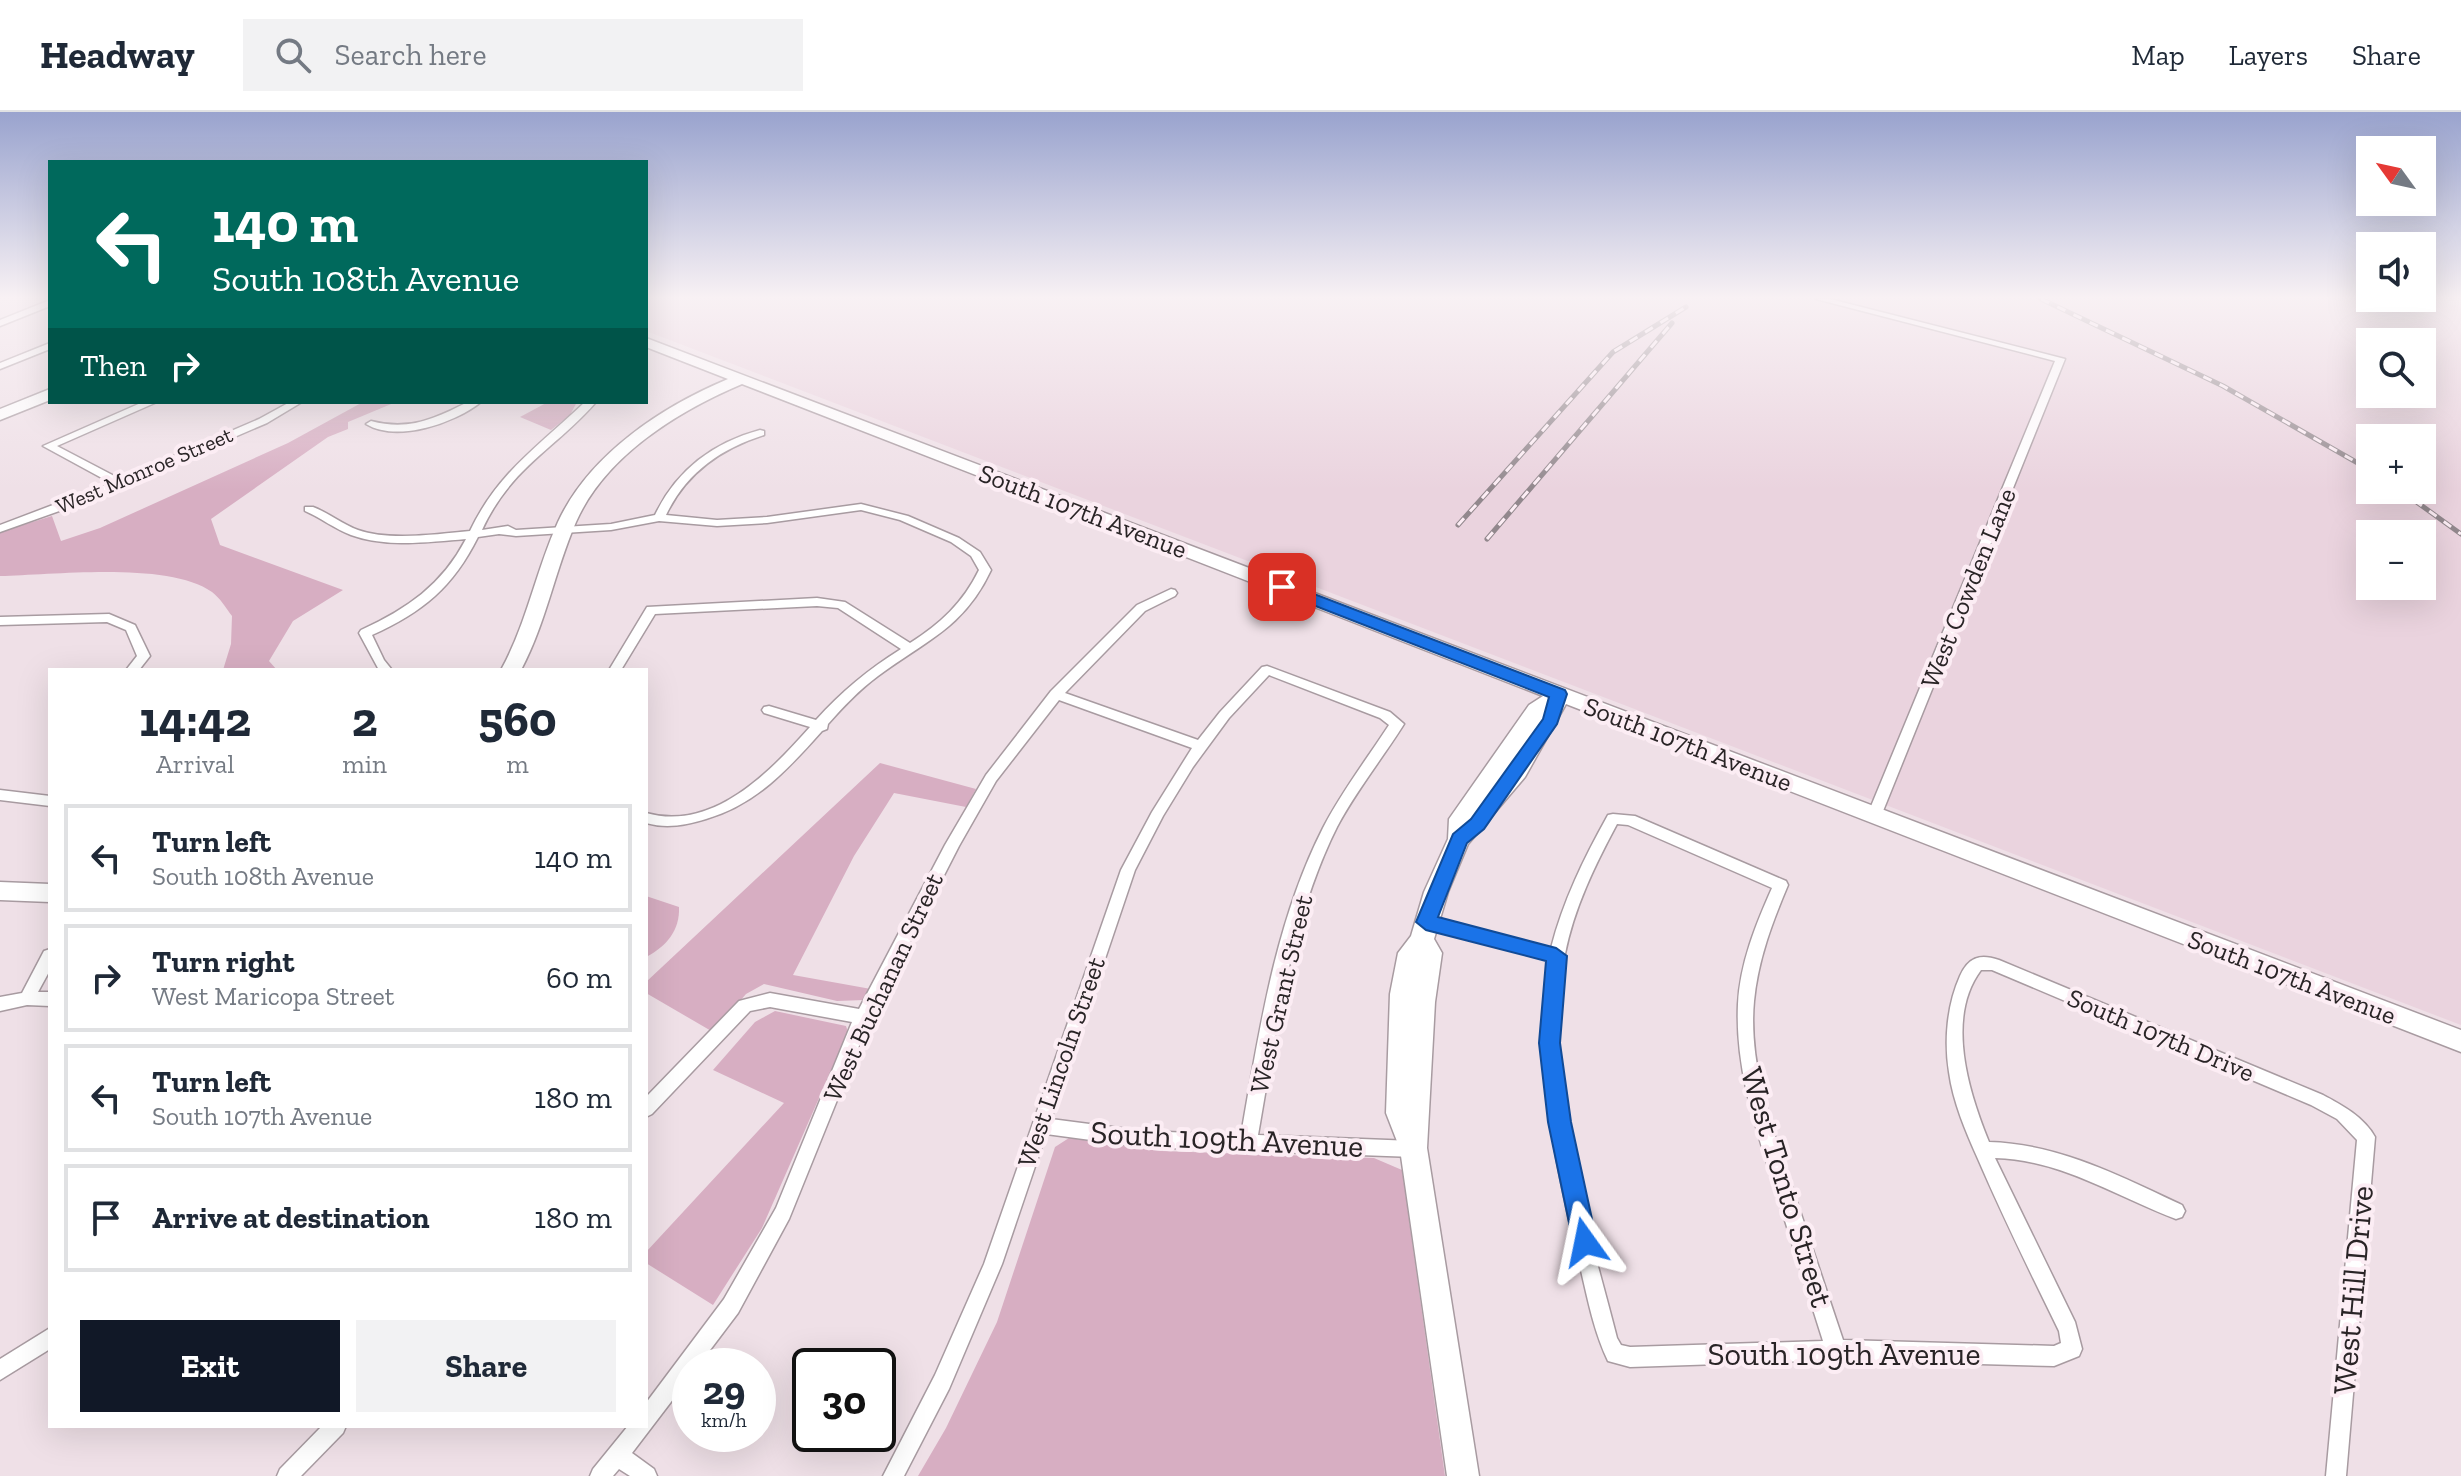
<!DOCTYPE html>
<meta charset="utf-8">
<style>
body{margin:0;font-family:"Zilla Slab",serif;background:#f2f2f3;color:#1f2937;height:100vh;display:flex;flex-direction:column;font-size:30px;white-space:nowrap}
*{box-sizing:border-box;margin:0}
p{font-size:26px;color:#747a83}
.icon{flex:none;width:44px;height:44px;fill:none;stroke:currentColor;stroke-width:2;stroke-linecap:round;stroke-linejoin:round}
.map{position:relative;flex:1;overflow:hidden}
.details{position:absolute;left:48px;top:556px;width:600px;height:760px;display:flex;flex-direction:column;background:#fff;border-radius:0px;box-shadow:0 8px 32px #0002}
.details>*{flex:none}
.top-card{position:absolute;left:48px;top:48px;width:600px;height:244px;border-radius:0px;box-shadow:0 8px 32px #0002;background:#00695c;color:#fff;overflow:hidden}
.needle{width:52px;rotate:303deg}
.controls{position:absolute;left:2356px;top:24px;display:grid;gap:16px}
.controls a{display:grid;place-items:center;width:80px;height:80px;border-radius:0px;background:#fff;box-shadow:0 8px 32px #0002;font-size:40px}
.speed{position:absolute;left:672px;top:1236px;display:flex;gap:16px;font-size:40px;font-weight:700;text-align:center}
.speed>*{display:grid;place-content:center;width:104px;height:104px;border-radius:50%;background:#fff;box-shadow:0 8px 32px #0002;line-height:1}
.speed small{font-size:20px;font-weight:400}
.speed .limit{border:4px solid #111;border-radius:12px;background:#fff;color:#111}
.pin{position:absolute;display:grid;place-items:center;width:68px;height:68px;color:#fff;margin:-34px;border-radius:16px;box-shadow:0 4px 12px #0006}
.me{position:absolute;width:88px;margin:-44px;rotate:348deg;stroke-linejoin:round;filter:drop-shadow(0 0 6px #0008)}
.turn{display:flex;align-items:center;gap:28px;height:168px;padding:0 32px;font-size:36px}
.turn .icon{width:104px;height:104px;stroke-width:2.5}
.turn b{display:block;font-size:56px;line-height:68px}
.then{display:flex;align-items:center;height:76px;padding:0 32px;background:#0003;gap:16px;font-size:30px}
.eta{display:flex;justify-content:space-evenly;align-items:center;height:136px;text-align:center}
.eta b{font-size:48px;font-weight:700;line-height:56px}
.action{display:flex;gap:16px;margin-top:auto;padding:16px 32px}
.action a{flex:1;height:92px;border-radius:0px;background:#111827;color:#fff;font-size:32px;font-weight:700;line-height:92px;text-align:center}
.action a+a{background:#f2f2f3;color:#1f2937}
ul{padding:0;list-style:none}
li{display:flex;align-items:center;gap:24px;height:108px;margin:0 16px 12px;padding:0 16px;border:4px solid #e0e1e3;border-radius:0px}
li div{flex:1}
li b{display:block;font-size:30px}
li em{font-style:normal}
header{display:flex;align-items:center;gap:48px;box-sizing:border-box;height:112px;padding:0 40px;background:#fff;border-bottom:2px solid #e0e1e3}
header strong{font-size:38px}
nav{display:flex;gap:44px;margin-inline-start:auto;font-size:28px}
.search{width:560px;height:72px;background:#f2f2f3;display:flex;align-items:center;gap:20px;box-sizing:border-box;padding:0 28px;border-radius:0px;color:#747a83;font-size:30px}
.map>svg:first-child{display:block}
.built{fill:#ead3de;fill-rule:evenodd}
.green{fill:#d7aec2}
.lines{fill:none;stroke-linecap:round;stroke-linejoin:round}
.street-casing{stroke:#a89ba1;stroke-width:3}
.secondary-casing{stroke:#a89ba1;stroke-width:3}
.primary-casing{stroke:#a89ba1;stroke-width:3}
.street{fill:#fff;fill-rule:evenodd}
.secondary{fill:#fff;fill-rule:evenodd}
.primary{fill:#fff;fill-rule:evenodd}
.rail-casing{stroke:#92888d;stroke-width:5}
.rail{stroke:#fcedf4;stroke-width:3;stroke-dasharray:9;stroke-linecap:butt}
.route{fill:#1a73e8;stroke:#114b97;stroke-width:2}
.labels{text-anchor:middle;stroke-width:8;stroke-linejoin:round;paint-order:stroke}
.far-street-label{font-size:22px;fill:#292426;stroke:#fcedf4}
.street-label{font-size:26px;fill:#292426;stroke:#fcedf4}
.near-street-label{font-size:32px;fill:#292426;stroke:#fcedf4}
</style>
<header>
<strong>Headway</strong>
<div class="search"><svg class="icon" aria-label="search" viewBox="0 0 24 24"><circle cx="10" cy="10" r="6"/><path d="M15 15l6 6"/></svg>Search here</div>
<nav><a>Map</a><a>Layers</a><a>Share</a></nav>
</header>
<div class="map">
<svg width="2461" height="1364" viewBox="0 0 2461 1364">
<rect width="100%" height="100%" fill="#efe0e7"/>
<path class="built" d="M646,187h1778l37,8v718l-1815,-694zM2370,230h52v52h-52zM2370,326h52v52h-52zM2370,422h52v52h-52z"/>
<g class="green">
<path d="M363,290h33l-48,20v7l-20,8 -117,82 9,26 123,45 -50,31 -24,40 8,9h-54l8,-26 1,-28c-6,-8 -12,-18 -20,-24 -43,-31 -159,-17 -212,-16v-44l52,-16 9,25 39,-13 188,-85z"/>
<path d="M548,290h29l-7,13 -19,15 -31,-13z"/>
<path d="M880,651l96,26 -10,18 -72,-14 -40,63 -61,119 78,14 -7,11 -27,1 -73,-17 -18,10 -33,38 -67,-39v-11z"/>
<path d="M646,784l33,11c1,23 -12,39 -33,50z"/>
<path d="M775,899l71,15 2,6 -86,196 -49,77 -67,-42v-11l138,-149 -71,-33 42,-48z"/>
<path d="M1069,1026l93,13 212,7 28,12 43,306h-527l28,-48 51,-106 58,-175z"/>
</g>
<g class="lines">
<defs>
<g id="street">
<path d="M1816,187h14l235,60 -184,457 -7,5 -7,-5 188,-455z"/>
<path d="M50,188v6l-50,20v-6z"/>
<path d="M50,231v6l-50,20v-6z"/>
<path d="M143,290h14l-100,44 63,33 139,-60 31,-17h12l-35,21 -188,81 -79,28v-7l111,-42 -68,-37z"/>
<path d="M468,290h13c-26,21 -84,41 -115,22l5,-3c38,10 63,-2 97,-19z"/>
<path d="M585,290h11c-42,48 -85,65 -114,128l26,-4 8,4 95,-6 44,-9c21,-44 57,-72 105,-85l4,1v4c-44,14 -78,38 -98,80l51,5 50,-3 94,-13 47,12 51,22 21,14 11,18c-27,58 -66,71 -113,106 -19,14 -35,31 -50,48l-1,5 -5,2c-34,38 -65,73 -116,88 -20,6 -39,10 -60,4v-10c67,19 124,-41 164,-86l-46,-14 -2,-3 2,-3 5,-1 47,14c25,-28 53,-51 85,-71l-63,-41 -21,-2 -162,8 -34,56h-12l38,-63 170,-9 28,4 65,41c30,-19 53,-40 69,-73l-8,-14 -20,-14 -51,-22 -39,-10 -94,13 -50,3 -58,-5 -48,9 -95,6 -17,-2 -21,3c-25,50 -55,75 -106,98l12,25 8,10h-13l-20,-37 2,-3c46,-21 81,-45 105,-91 -36,3 -80,9 -115,-4 -16,-6 -30,-17 -46,-24v-4h8c16,6 29,17 45,23 30,11 80,4 112,1 28,-59 69,-85 115,-129z"/>
<path d="M1171,477l4,1 2,3 -2,3 -30,15 -80,82 133,47 22,-28 42,-45 5,-1 123,46 14,12c-22,35 -48,67 -67,103 -47,94 -61,206 -79,308l156,6 6,2 3,6 -3,6 -6,2 -271,-10 -97,-13 -44,130 -53,125 -45,87h-21l52,-101 49,-111 137,-394 31,-58 40,-64 -133,-48 -63,81 -37,65 -92,180 -78,193 -51,94 -40,53h-8v11l-58,76 22,16 3,7h-27l-11,-7 -6,7h-23l3,-7 35,-43h18v-23l78,-104 52,-91 76,-186 -82,-15 -20,4 -98,103 -6,3v-20l93,-96 31,-8 89,16 86,-164 41,-70 65,-84 86,-86zM1269,563l111,43 9,7c-22,34 -47,66 -66,103 -48,94 -64,204 -82,307l-98,-4 -92,-12 84,-249 28,-54 30,-49 36,-49z"/>
<path d="M109,502l26,11 15,31 -11,14h-13l11,-14 -11,-26 -19,-8 -107,3v-8z"/>
<path d="M0,678l50,6v10l-50,-6z"/>
<path d="M1613,702l22,2 151,65 2,4c-16,38 -30,75 -34,116 -6,65 19,129 39,189 17,50 33,100 50,150l211,6 7,-3 -2,-12c-28,-57 -56,-114 -81,-172 -12,-27 -25,-57 -29,-87 -5,-31 -2,-67 11,-96 8,-18 19,-23 39,-16l324,135c19,10 41,22 52,42l-29,339h-20l31,-336 -20,-21 -26,-14 -319,-135h-11c-36,48 -12,123 8,172 70,2 131,34 193,63l3,6 -3,6 -6,2c-61,-23 -114,-59 -181,-61l80,164 7,27 -3,7 -25,10 -218,-6 -206,7 -22,-6c-15,-31 -21,-66 -29,-99 -24,-99 -46,-200 -31,-302l-122,-32 -5,-2 -3,-4 3,-4 5,-2 125,32c12,-47 33,-90 57,-133zM1617,712l11,1 144,63c-16,36 -32,75 -34,116 -3,65 18,124 37,185 16,51 32,101 48,152l-193,6 -9,-2 -4,-7c-31,-121 -77,-259 -52,-384 9,-46 30,-89 52,-130z"/>
<path d="M50,837v21l-12,22h12v14l-23,-1 -27,6v-14l22,-4 22,-42z"/>
<path d="M50,1216v21l-50,31v-21z"/>
<path d="M322,1314h24l-3,7 -42,43h-24l3,-7z"/>
</g>
<g id="secondary">
<path d="M646,226l1815,692v22l-895,-348 -41,73 -57,67 -20,48 -14,47 8,14 -7,49 -8,146 52,328h-32l-47,-327 -14,-36 4,-119 8,-41 13,-17 13,-44 24,-53 1,-20 80,-114 14,-9 -801,-312c-64,27 -137,72 -166,138 -21,48 -30,101 -55,148h-20c26,-47 35,-100 57,-148 31,-67 103,-115 170,-143l-82,-32z"/>
<path d="M0,770l50,2v18l-50,-2z"/>
</g>
<path id="primary" d="M50,277v11l-50,20v-11z"/>
</defs>
<use href="#street" class="street-casing"/>
<use href="#secondary" class="secondary-casing"/>
<use href="#primary" class="primary-casing"/>
<use href="#street" class="street"/>
<use href="#secondary" class="secondary"/>
<use href="#primary" class="primary"/>
<defs>
<g id="rail">
<path d="M2041,187l182,87 147,84"/>
<path d="M2400,378l61,44"/>
<path d="M1458,413l155,-173 73,-45"/>
<path d="M1487,427l185,-216"/>
</g>
</defs>
<use href="#rail" class="rail-casing"/>
<use href="#rail" class="rail"/>
</g>
<linearGradient id="sky" x2="0" y2="1"><stop stop-color="#99a3ce"/><stop offset="0.49" stop-color="#f8f1f4"/><stop offset="1" stop-color="#f8f1f4" stop-opacity="0"/></linearGradient>
<rect width="2461" height="378" fill="url(#sky)"/>
<path class="route" d="M1277,472h11l277,106 2,4 -10,30 -73,105 -17,14 -29,74 118,31 11,8 -7,87 11,79 26,120 -4,8 -8,3 -9,-3 -3,-8 -25,-120 -9,-79 7,-82 -120,-31 -10,-8 37,-88 18,-15 72,-100 6,-22 -272,-106z"/>
<g class="labels">
<g class="far-street-label">
<text transform="translate(144 358) rotate(-23)" y="8">West Monroe Street</text>
</g>
<g class="street-label">
<text transform="translate(1083 399) rotate(21)" y="9">South 107th Avenue</text>
<text transform="translate(1968 476) rotate(-68)" y="9">West Cowden Lane</text>
<text transform="translate(1688 632) rotate(21)" y="9">South 107th Avenue</text>
<text transform="translate(2292 865) rotate(21)" y="9">South 107th Avenue</text>
<text transform="translate(883 875) rotate(-65)" y="9">West Buchanan Street</text>
<text transform="translate(1281 882) rotate(-77)" y="9">West Grant Street</text>
<text transform="translate(2161 923) rotate(23)" y="9">South 107th Drive</text>
<text transform="translate(1061 950) rotate(-71)" y="9">West Lincoln Street</text>
</g>
<g class="near-street-label">
<text transform="translate(1227 1027) rotate(3)" y="11">South 109th Avenue</text>
<text transform="translate(1787 1075) rotate(73)" y="11">West Tonto Street</text>
<text transform="translate(2353 1178) rotate(-85)" y="11">West Hill Drive</text>
<text x="1844" y="1253">South 109th Avenue</text>
</g>
</g>
</svg>
<div class="controls">
<a><svg class="needle" viewBox="-14 -14 28 28"><path d="M0-13l5 13h-10z" fill="#e53935"/><path d="M0 13l5-13h-10z" fill="#747a83"/></svg></a>
<a><svg class="icon" aria-label="sound" viewBox="0 0 24 24"><path d="M4 9h4l5-4v14l-5-4H4zM17 9q2 3 0 6"/></svg></a>
<a><svg class="icon" aria-label="search" viewBox="0 0 24 24"><circle cx="10" cy="10" r="6"/><path d="M15 15l6 6"/></svg></a>
<a>+</a>
<a>−</a>
</div>
<div class="speed"><div>29<small>km/h</small></div><div class="limit">30</div></div>
<div class="pin" style="left:1282px;top:475px;background:#d93025"><svg class="icon" aria-label="arrive" viewBox="0 0 24 24"><path d="M6 21V4h12l-3 4 3 4H6"/></svg></div>
<svg class="me" style="left:1585px;top:1130px" viewBox="-20 -20 40 40"><path d="M0-17L14 15 0 8-14 15z" fill="#1a73e8" stroke="#fff" stroke-width="4"/></svg>
<div class="top-card">
<div class="turn"><svg class="icon" aria-label="left" viewBox="0 0 24 24"><path d="M17 20v-9H6M10 6l-5 5 5 5"/></svg><div><b>140 m</b>South 108th Avenue</div></div>
<div class="then">Then<svg class="icon" aria-label="right" viewBox="0 0 24 24"><path d="M7 20v-9h11M14 6l5 5-5 5"/></svg></div>
</div>
<section class="details">
<div class="eta">
<div><b>14:42</b><p>Arrival</p></div>
<div><b>2</b><p>min</p></div>
<div><b>560</b><p>m</p></div>
</div>
<ul>
<li><svg class="icon" aria-label="left" viewBox="0 0 24 24"><path d="M17 20v-9H6M10 6l-5 5 5 5"/></svg><div><b>Turn left</b><p>South 108th Avenue</p></div><em>140 m</em></li>
<li><svg class="icon" aria-label="right" viewBox="0 0 24 24"><path d="M7 20v-9h11M14 6l5 5-5 5"/></svg><div><b>Turn right</b><p>West Maricopa Street</p></div><em>60 m</em></li>
<li><svg class="icon" aria-label="left" viewBox="0 0 24 24"><path d="M17 20v-9H6M10 6l-5 5 5 5"/></svg><div><b>Turn left</b><p>South 107th Avenue</p></div><em>180 m</em></li>
<li><svg class="icon" aria-label="arrive" viewBox="0 0 24 24"><path d="M6 21V4h12l-3 4 3 4H6"/></svg><div><b>Arrive at destination</b></div><em>180 m</em></li>
</ul>
<div class="action"><a>Exit</a><a>Share</a></div>
</section>
</div>
